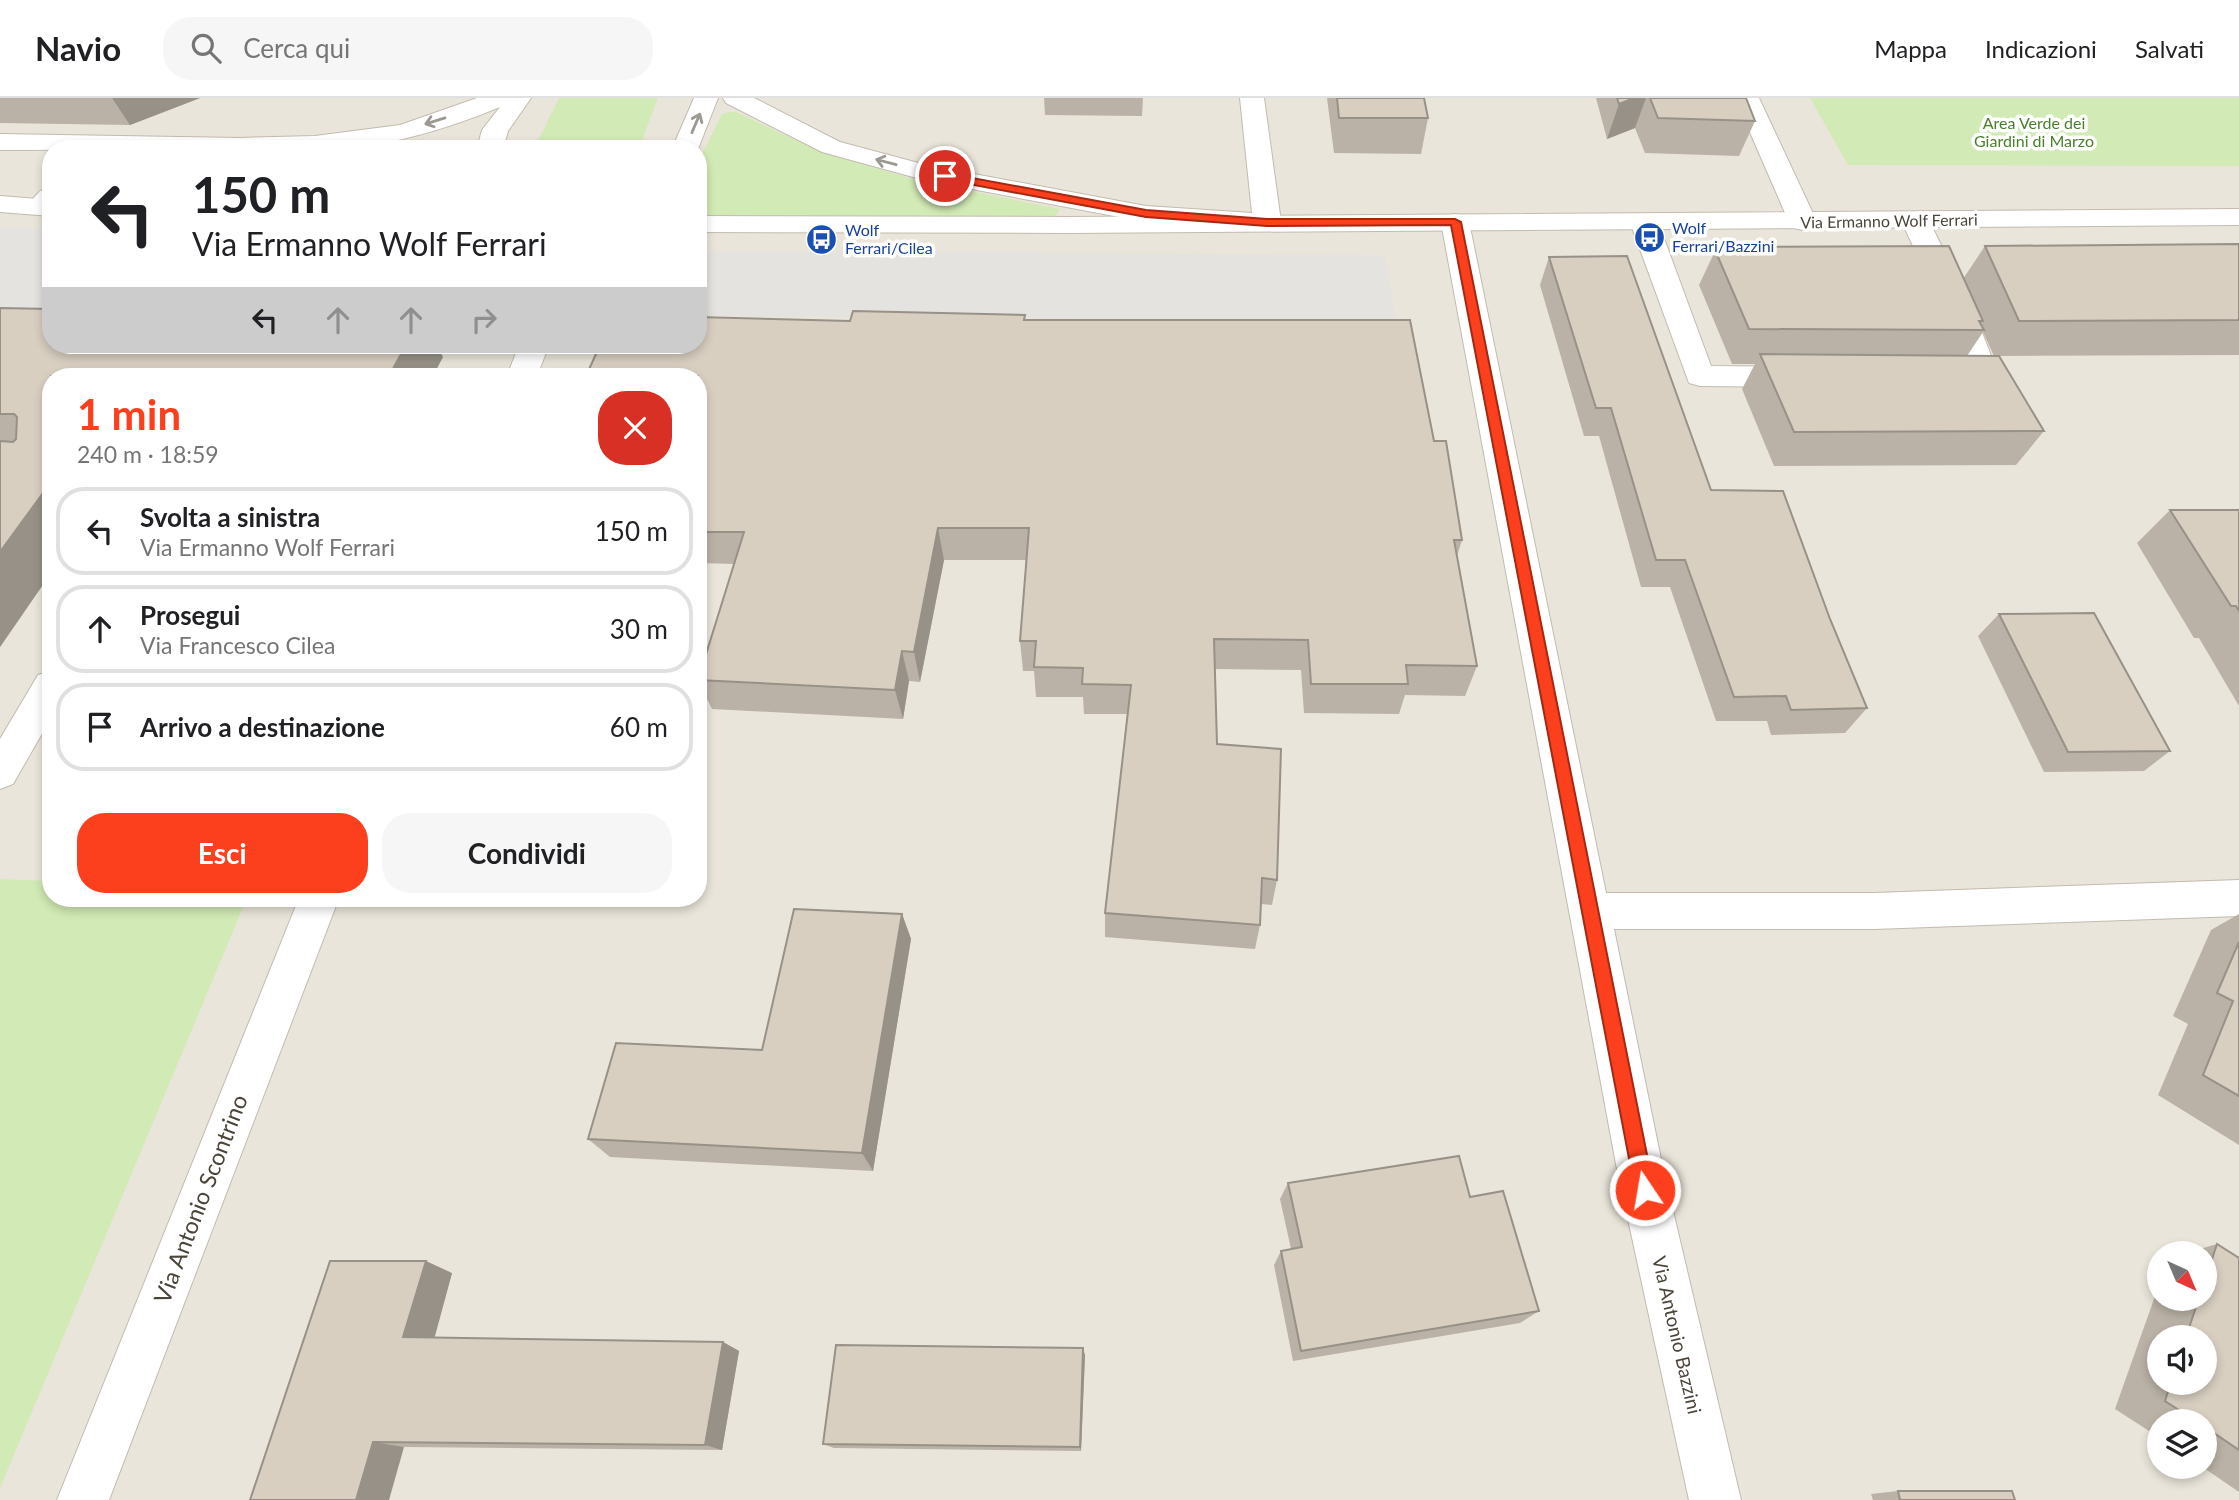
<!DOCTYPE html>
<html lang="it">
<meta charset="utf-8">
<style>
body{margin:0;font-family:Lato,sans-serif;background:#f6f6f6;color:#202124;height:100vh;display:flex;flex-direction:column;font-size:26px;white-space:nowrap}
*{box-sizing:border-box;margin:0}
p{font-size:23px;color:#757577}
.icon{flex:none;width:38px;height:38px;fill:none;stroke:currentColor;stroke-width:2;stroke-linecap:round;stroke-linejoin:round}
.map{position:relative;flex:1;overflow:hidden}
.panel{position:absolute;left:42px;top:270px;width:665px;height:539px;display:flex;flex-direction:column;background:#fff;border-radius:28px;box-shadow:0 4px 10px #0003}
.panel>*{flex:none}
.banner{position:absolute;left:42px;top:42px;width:665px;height:214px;border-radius:28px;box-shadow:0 4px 10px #0003;background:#fff;color:#202124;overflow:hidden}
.needle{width:46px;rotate:136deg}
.buttons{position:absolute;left:2147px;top:1143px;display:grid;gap:14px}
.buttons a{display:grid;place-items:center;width:70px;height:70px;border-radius:50%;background:#fff;box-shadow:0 4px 10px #0003;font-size:35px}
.pin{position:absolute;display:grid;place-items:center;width:60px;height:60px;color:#fff;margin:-30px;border:4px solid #fff;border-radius:50%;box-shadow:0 2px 7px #0007}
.me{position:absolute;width:77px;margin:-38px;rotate:348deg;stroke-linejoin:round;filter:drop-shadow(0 0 5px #0008)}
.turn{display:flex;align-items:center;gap:24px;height:147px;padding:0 35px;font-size:32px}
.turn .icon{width:91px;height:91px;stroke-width:2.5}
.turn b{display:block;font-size:49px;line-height:60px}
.lanes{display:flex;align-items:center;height:66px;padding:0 35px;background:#0003;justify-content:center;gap:35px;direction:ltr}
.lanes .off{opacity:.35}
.round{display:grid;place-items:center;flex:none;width:74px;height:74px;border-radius:28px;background:#f6f6f6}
.headline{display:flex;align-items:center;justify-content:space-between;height:119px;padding:0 35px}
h1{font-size:42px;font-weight:700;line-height:52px;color:#fc3f1d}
.primary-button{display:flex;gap:14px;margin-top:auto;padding:14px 35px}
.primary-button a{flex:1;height:80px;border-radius:28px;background:#fc3f1d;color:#fff;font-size:28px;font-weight:700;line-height:80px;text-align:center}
.primary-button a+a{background:#f6f6f6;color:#202124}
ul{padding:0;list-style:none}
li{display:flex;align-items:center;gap:21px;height:88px;margin:0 14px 10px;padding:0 21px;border:4px solid #e0e0e0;border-radius:28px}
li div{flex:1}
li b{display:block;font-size:26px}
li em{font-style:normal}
header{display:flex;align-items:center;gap:42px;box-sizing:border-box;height:98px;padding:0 35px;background:#fff;border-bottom:2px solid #e0e0e0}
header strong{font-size:33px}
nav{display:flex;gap:38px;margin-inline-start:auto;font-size:24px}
.search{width:490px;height:63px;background:#f6f6f6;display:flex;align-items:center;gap:18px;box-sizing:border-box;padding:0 24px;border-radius:28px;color:#757577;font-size:26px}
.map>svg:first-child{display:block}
.residential{fill:#eae5da;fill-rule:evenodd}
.green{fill:#d2eab5}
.parking{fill:#e5e3e0}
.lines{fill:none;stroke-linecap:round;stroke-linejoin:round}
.minor-casing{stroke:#c2bbae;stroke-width:2}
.tertiary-casing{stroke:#c2bbae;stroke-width:2}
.minor{fill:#fff;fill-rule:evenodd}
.tertiary{fill:#fff;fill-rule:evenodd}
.wall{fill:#bab2a6;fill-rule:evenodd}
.shaded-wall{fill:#979187}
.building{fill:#d8cfc1;stroke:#979187;stroke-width:2}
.oneway{stroke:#9c9892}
.route{fill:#fc3f1d;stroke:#a42913;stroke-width:2}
.labels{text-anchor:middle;stroke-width:7;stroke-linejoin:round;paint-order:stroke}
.far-park-label{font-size:16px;fill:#4a7f2a;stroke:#fff}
.far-street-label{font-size:16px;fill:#4b4439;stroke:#fff}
.far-transit-label{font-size:16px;fill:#164399;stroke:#fff;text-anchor:start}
.street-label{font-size:19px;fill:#4b4439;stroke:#fff}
.near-street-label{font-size:23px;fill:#4b4439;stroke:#fff}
</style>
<header>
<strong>Navio</strong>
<div class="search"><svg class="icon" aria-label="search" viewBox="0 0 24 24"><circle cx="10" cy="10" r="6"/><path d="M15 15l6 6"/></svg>Cerca qui</div>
<nav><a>Mappa</a><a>Indicazioni</a><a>Salvati</a></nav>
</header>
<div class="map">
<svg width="2239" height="1402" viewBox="0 0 2239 1402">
<rect width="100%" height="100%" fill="#f6f3ec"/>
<path class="residential" d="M0,0h2239v1402h-2239zM51,51h647v196h-647zM51,278h647v522h-647zM2160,1155h45v45h-45zM2160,1239h45v45h-45zM2160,1323h45v45h-45z"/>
<g class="green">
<path d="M559,0h98v2l-18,49h-105z"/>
<path d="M1810,0h429v68l-391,-1z"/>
<path d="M730,14h6l55,26 77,28 52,15 140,28 -6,9 -27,1 -329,-4v-52l24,-49z"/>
<path d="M0,781l51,2v17h196l-247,590z"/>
</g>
<g class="parking">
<path d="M0,129l51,2v88l-51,-2z"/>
<path d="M698,153l687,4 11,66 -698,-5z"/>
</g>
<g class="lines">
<defs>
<g id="minor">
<path d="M477,0h54l-23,33 -5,18h-26l5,-19 18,-23c-51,21 -103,37 -158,42l-342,1v-16l239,4 76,-2 85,-11z"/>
<path d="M694,0h24l-20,51h-26z"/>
<path d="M723,0h31l86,44 86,23 220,41 106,7 -12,-115h24l17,124 -4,6 -10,2 -121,-8 -222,-42 -102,-28 -96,-49z"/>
<path d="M1735,0h24l58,124 -4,6 -10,2 -10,-2 -4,-6z"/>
<path d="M51,88v26l-10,3 -10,-2 -3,-6c6,-10 11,-18 23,-21z"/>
<path d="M1915,114l10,2 4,6 48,100 23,58 -4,7c-16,4 -33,4 -49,0l-4,-7 4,-7 19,-3 -19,-48 -46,-100 4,-6z"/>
<path d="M1455,116l10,2 4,6 137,671h268l365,-13v36l-365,13h-260l48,235 79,336h-52l-73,-336 -175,-942 4,-6z"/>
<path d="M1644,116l10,2 4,6 53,144 89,1 11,3 4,7 -4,7 -11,3 -100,-1 -11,-3 -59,-161 4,-6z"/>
<path d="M519,247h30l-12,31h-30z"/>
<path d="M51,573v47l-38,66 -13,5v-50l38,-64z"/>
<path d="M299,800h40l-230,602h-52z"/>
</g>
<g id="tertiary">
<path d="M0,98l51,4v16l-51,-4z"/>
<path d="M2239,111v16l-1170,8 -371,-1v-16l371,1z"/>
</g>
</defs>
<use href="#minor" class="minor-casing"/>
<use href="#tertiary" class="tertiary-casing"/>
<use href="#minor" class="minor"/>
<use href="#tertiary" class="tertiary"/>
</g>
<g class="wall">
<path d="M0,0h200l-70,27 -130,-2z"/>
<path d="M1044,0h99l-1,18 -97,-1z"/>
<path d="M1327,0h97l4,20 -7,36 -87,-1z"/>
<path d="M1596,0h150l9,23 -16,35 -94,-3 -10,-25 -28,11z"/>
<path d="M2239,146v111l-240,1 45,75 -28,34 -242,1 -32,-77 13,-25h-23l-33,-79 18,-38 246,32 22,-33zM1983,234l11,24h-27z"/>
<path d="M1549,159l162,233 119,129 37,89 -22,25 -74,2 -4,-14h-51l-46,-134h-29l-42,-151h-15l-44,-151z"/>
<path d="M0,210l443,49 -392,19v197l-51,74z"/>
<path d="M1025,217v5l409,121 28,99 -5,16 20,110 -12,30 -60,-1 -6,19 -95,-1 -3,-43 -86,-1 2,75 60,136 -5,25 -11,-1 -1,21 -5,24 -150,-12v-24l22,-199h-43l-1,-17h-47l-2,-26h-11l-3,-30 6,-81h-82l-24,122 -11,-1 -6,38 -191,-10 -14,-28v-3l36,-114 -36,-1v-187l152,-55z"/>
<path d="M2170,412h69v196l-40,-68h-5l-57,-95z"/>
<path d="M1999,516l171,137 -26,20 -100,1 -66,-136z"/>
<path d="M902,816l9,25 -38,232 -263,-14 -22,-18 174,-89z"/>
<path d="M2239,816v231l-81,-50 30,-71 -15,-8 38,-86z"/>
<path d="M1288,1085l182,14 69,114 -19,12 -227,38 -19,-96 7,-14 10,-2 -11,-50z"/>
<path d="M2217,1146l22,14v234l-38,-26h4v-45h-45v17l-45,-29 45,-127v16h45v-45h-19zM2160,1239h45v45h-45z"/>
<path d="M452,1175l-18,65 289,4 16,9 -17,99 -318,-3 -154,53z"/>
<path d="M1085,1257l-4,96 -247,-3 -11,-4z"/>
<path d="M1898,1393l117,9h-142l-2,-6z"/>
</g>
<g class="shaded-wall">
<path d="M112,0h88l-70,27z"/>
<path d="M1634,0h12l-11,30 -28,11 12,-35z"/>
<path d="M406,247h30l7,12 -10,19h-44z"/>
<path d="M51,384v91l-51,74v-95z"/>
<path d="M938,430l6,32 -24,122 -6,-30z"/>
<path d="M902,553l7,30 -6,38 -8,-29z"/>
<path d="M902,816l9,25 -38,232 -11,-18z"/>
<path d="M426,1163l26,12 -20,74 -29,-10z"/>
<path d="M723,1244l16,9 -17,99 -17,-5z"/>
<path d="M1083,1250l2,7 -4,96 -1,-4z"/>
<path d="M373,1344l31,5 -15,53h-33z"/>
</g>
<g class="building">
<path d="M1337,0h87l4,20h-89z"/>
<path d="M1617,0h17l-15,6z"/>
<path d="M1650,0h96l9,23 -97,-3z"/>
<path d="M2239,146v76l-220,1 -34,-75z"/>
<path d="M1949,148l34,75h-4l5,9 -235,-1 -34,-79h4l-2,-3z"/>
<path d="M1627,158l84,234 72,1 47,128 37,89 -76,2 -5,-14 -52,1 -49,-137h-29l-45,-152h-15l-47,-151z"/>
<path d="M0,210l51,1v36h355l-17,31h-338v106l-51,70v-111l13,1 3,-3 1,-22 -3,-3h-14z"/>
<path d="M853,213l172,4 -1,5h386l24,121h12l16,99h-8l23,126 -71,-1 2,19h-97l-3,-44 -94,-1 3,105 64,5 -4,131 -15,-2 -2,47 -155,-12 26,-228 -49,-1 1,-16 -49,-1 2,-26h-16l9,-113h-91l-24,124 -12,-1 -7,39 -197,-10 46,-148h-46v-156h-112l14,-31h98v-28l152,4z"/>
<path d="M1760,256l239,2 45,75 -250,1z"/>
<path d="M2170,412h69v101l-3,-5h-5z"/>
<path d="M2094,515l76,138 -102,1 -69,-138z"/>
<path d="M794,811l108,5 -40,239 -274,-14 28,-96 146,7z"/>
<path d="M2239,844v154l-36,-21 30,-74 -16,-8z"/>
<path d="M1459,1058l11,41 33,-6 36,120 -238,40 -20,-100 21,-4 -14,-64z"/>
<path d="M2217,1146l22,14v192l-34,-23v-6h-9l-31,-20 6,-19h34v-45h-19l13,-39h6v-18z"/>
<path d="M330,1163h96l-23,76 320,5 -18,103 -332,-3 -17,58h-106z"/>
<path d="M836,1247l247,3 -3,99 -257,-3z"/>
<path d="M1898,1393h114l3,9h-115z"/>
</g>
<defs><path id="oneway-shaft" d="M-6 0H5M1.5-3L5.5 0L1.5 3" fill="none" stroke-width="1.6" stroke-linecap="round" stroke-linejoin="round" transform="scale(1.75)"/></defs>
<g class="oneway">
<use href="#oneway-shaft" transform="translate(435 23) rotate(163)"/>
<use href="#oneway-shaft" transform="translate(696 25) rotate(-67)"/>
<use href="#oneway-shaft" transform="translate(886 64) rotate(-165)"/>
</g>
<path class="route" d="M945,75l201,37 121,9h188l6,3 193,968 -2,7 -7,3 -7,-3 -3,-7 -184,-965 -184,1 -121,-9 -204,-38v-5z"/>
<defs>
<symbol id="bus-disc" viewBox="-11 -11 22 22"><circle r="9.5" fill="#1a4fb4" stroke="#fff"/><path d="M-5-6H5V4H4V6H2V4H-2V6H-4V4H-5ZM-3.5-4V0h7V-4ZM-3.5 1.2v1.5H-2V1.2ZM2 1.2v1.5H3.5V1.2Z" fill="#fff"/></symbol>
</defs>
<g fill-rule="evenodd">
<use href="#bus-disc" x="1632" y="122" width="35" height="35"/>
<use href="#bus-disc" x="804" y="124" width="35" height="35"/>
</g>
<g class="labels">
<g class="far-park-label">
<text x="2034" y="31">Area Verde dei<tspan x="2034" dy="18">Giardini di Marzo</tspan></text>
</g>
<g class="far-street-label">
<text transform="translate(1889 123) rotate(-1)" y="6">Via Ermanno Wolf Ferrari</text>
</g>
<g class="far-transit-label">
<text x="1672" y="136">Wolf<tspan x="1672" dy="18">Ferrari/Bazzini</tspan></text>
<text x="845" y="138">Wolf<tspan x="845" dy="18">Ferrari/Cilea</tspan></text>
</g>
<g class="street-label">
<text transform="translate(1677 1237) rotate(77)" y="7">Via Antonio Bazzini</text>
</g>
<g class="near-street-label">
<text transform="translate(201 1101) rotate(-69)" y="8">Via Antonio Scontrino</text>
</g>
</g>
</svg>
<div class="buttons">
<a><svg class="needle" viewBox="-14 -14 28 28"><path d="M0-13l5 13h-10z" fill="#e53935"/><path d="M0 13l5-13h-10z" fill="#757577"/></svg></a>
<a><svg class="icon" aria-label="sound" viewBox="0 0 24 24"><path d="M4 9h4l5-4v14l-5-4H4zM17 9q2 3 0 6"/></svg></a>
<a><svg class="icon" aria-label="layers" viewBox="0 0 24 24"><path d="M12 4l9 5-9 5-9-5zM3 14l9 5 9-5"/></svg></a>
</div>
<div class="pin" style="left:945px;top:78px;background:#d93025"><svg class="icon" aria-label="arrive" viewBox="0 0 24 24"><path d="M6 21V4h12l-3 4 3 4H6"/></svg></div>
<svg class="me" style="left:1645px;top:1092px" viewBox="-20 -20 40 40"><circle r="17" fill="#fc3f1d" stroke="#fff" stroke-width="3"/><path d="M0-11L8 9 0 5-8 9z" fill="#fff"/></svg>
<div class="banner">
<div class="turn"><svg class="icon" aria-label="left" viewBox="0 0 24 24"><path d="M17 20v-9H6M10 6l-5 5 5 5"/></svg><div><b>150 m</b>Via Ermanno Wolf Ferrari</div></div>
<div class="lanes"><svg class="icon" aria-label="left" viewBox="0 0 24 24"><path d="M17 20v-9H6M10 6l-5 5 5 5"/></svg><svg class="icon off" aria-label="ahead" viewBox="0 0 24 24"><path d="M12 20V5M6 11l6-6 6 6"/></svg><svg class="icon off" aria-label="ahead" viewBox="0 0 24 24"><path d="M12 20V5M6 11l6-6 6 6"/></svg><svg class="icon off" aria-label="right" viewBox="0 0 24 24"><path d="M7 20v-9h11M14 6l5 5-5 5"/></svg></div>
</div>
<section class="panel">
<div class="headline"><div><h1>1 min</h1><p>240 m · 18:59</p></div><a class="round" style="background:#d93025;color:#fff"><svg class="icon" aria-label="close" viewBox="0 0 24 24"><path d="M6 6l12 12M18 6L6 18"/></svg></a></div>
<ul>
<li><svg class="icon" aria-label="left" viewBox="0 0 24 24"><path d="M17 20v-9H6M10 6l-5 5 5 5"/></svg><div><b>Svolta a sinistra</b><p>Via Ermanno Wolf Ferrari</p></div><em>150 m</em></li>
<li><svg class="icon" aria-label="ahead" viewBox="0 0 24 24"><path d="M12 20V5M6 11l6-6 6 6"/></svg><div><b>Prosegui</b><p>Via Francesco Cilea</p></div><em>30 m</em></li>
<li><svg class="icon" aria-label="arrive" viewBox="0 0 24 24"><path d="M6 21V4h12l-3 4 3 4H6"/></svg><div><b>Arrivo a destinazione</b></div><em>60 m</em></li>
</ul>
<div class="primary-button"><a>Esci</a><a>Condividi</a></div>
</section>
</div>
